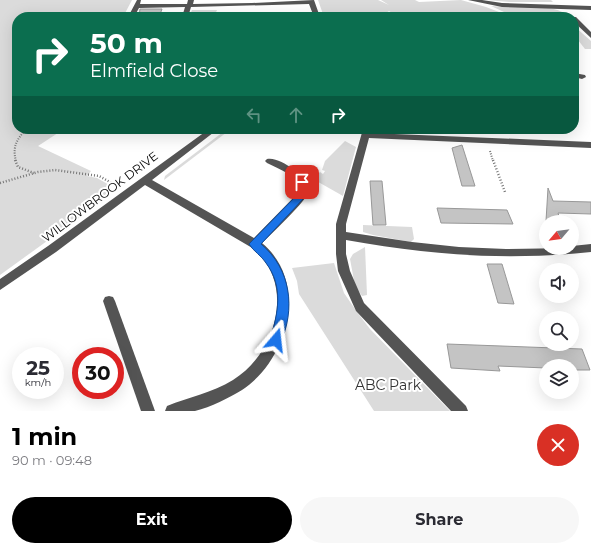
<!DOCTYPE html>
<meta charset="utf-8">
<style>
body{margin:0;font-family:Montserrat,sans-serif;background:#f7f7f7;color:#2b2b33;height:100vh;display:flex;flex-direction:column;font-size:15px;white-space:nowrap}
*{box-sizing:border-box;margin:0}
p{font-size:13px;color:#7c7c81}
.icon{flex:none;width:22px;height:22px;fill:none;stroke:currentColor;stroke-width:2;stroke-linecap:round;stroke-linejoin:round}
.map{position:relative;height:411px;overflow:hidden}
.panel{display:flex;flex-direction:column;background:#fff;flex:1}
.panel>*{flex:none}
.guide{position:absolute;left:12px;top:12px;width:567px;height:122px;border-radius:16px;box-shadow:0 4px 16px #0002;background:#0b6e4f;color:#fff;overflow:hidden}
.needle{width:26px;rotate:241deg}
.tools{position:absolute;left:539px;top:215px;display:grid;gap:8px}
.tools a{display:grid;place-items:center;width:40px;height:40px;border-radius:50%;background:#fff;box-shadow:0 4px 16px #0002;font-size:20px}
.speed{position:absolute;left:12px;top:347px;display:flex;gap:8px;font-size:20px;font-weight:700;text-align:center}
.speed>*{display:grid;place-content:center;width:52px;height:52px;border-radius:50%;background:#fff;box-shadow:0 4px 16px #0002;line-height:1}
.speed small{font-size:10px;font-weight:400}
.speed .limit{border:6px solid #d22;background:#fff;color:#111}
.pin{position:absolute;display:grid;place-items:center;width:34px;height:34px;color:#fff;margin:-17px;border-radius:8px;box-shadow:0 2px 6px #0006}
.me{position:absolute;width:44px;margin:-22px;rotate:17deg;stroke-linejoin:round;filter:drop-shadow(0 0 3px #0008)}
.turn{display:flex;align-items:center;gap:14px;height:84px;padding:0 12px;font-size:18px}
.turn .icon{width:52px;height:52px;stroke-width:2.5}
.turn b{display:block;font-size:28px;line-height:34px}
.lanes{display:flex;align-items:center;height:38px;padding:0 12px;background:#0003;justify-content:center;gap:20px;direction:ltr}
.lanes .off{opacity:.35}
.round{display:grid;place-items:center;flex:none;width:42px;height:42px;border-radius:21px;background:#f7f7f7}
.head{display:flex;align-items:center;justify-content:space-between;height:68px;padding:0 12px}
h1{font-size:24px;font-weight:700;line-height:30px;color:#000}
.cta{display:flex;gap:8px;margin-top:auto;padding:8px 12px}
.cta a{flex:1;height:46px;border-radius:24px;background:#000;color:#fff;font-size:16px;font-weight:700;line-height:46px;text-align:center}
.cta a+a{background:#f7f7f7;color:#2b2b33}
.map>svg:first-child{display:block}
.green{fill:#dbdbdb}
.building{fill:#c4c4c4;stroke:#989898}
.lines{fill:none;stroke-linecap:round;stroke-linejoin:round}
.path-far1{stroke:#767676;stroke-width:2;stroke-dasharray:1 1.5;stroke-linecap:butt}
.path{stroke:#767676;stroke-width:2.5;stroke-dasharray:1 2;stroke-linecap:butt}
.minor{fill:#545454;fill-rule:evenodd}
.route{fill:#1a73e8;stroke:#114b97}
.labels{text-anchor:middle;stroke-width:4;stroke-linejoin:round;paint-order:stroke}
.street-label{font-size:12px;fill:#000;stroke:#fff}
.near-park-label{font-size:14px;fill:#323232;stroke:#fff}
</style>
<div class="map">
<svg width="591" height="411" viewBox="0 0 591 411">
<rect width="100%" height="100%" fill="#fff"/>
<g class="green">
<path d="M0,0h132l-9,17h-106v112h47l-26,17 53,25 -4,5 10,2 14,8v5l-30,22 2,2 -83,60z"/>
<path d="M318,0h60l11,5 -8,-5h34l4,2 42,-2 25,7 26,10h-113l-10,-6 -3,2 11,4h-73z"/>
<path d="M486,0h65l2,2h-43z"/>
<path d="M491,6c17,2 65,-3 75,9l-1,2h-50z"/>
<path d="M192,10h25l-3,7h-25z"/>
<path d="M574,26l17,15v8h-6l-11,-14z"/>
<path d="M227,129h4l-67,51 1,-4z"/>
<path d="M345,141l11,6 -13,49 -30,-17 7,-7 3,2 2,-3 -3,-1 3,-9z"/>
<path d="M363,225l49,2 2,12 -3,3 -38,-7 -10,-3z"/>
<path d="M365,247l2,48 -5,1 -7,-10 -5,-27 3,-5z"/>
<path d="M334,263l10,30 13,19 13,17 80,82h-76l-75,-117 -2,-13 -5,-13z"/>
</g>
<g class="building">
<path d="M140,9h22l-3,8h-20z"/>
<path d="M462,145l13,41h-13l-10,-38z"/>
<path d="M370,181h12l4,44h-13z"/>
<path d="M548,188l5,13 38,1v12l-33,-1 3,9 -15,-1z"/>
<path d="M437,208l70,2 6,14 -72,-1z"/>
<path d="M487,264h15l12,40 -16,-1z"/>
<path d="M447,344l135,5 8,21h-18v-4h-26v2l-48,-2 2,5 -49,-3z"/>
</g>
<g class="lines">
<g class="path-far1">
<path d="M490,151l3,10"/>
<path d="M16,161c-4,-14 1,-23 11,-32"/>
</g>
<g class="path">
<path d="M15,160l3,7 16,6"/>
<path d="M493,160l12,32"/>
<path d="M0,183l38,-11 17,-2 44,6 20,11"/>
</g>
<g class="minor">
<path d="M137,0h4l-1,4h47l1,-4h6l-1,4 59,-1 62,-3 6,17h-6l-5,-13 -118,3 -3,10h-6l3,-10 -46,1 -5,9h-6z"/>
<path d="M468,0h14l20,3 89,3v4l-89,-3z"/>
<path d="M572,17h4l15,15v6l-17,-16v-5z"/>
<path d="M574,73l11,2 1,2 -4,2 -8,-2z"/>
<path d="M209,129h9l-66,51 102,58 42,-43c3,-21 -14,-24 -29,-32l-2,-2 2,-2c7,-2 19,5 25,9 10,5 18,17 14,28 -2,7 -37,40 -44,47 47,39 27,116 -20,147 -13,8 -31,17 -47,21 -9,0 -21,0 -30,0l2,-5c22,-9 45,-13 66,-26 43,-27 63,-94 21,-131l-109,-64 -89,67 -56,38v-11l48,-33z"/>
<path d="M363,129h8l-1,4 221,9v6l-222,-10 -23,86v8l66,10 47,5 47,2 66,-1v-2l19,-2v8c-87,9 -159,3 -245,-12v14l4,17 14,32 102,103 2,5h-17l-95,-100 -18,-40 -2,-17v-30z"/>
<path d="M109,296l4,1 2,4 40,110h-14l-38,-110 2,-4z"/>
</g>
</g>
<path class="route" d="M302,179l5,3 -3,16 -43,46c30,25 35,65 19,100l-4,2 -4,-2 -2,-4c8,-27 14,-53 -4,-77 -4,-7 -13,-12 -17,-19l48,-49 1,-13z"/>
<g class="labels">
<g class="street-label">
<text transform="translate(100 197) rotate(-37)" y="4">WILLOWBROOK DRIVE</text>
</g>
<g class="near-park-label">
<text x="388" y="390">ABC Park</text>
</g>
</g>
</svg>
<div class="tools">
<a><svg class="needle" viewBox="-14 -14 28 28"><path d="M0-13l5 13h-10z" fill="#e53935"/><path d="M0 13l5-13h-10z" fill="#7c7c81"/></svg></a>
<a><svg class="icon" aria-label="sound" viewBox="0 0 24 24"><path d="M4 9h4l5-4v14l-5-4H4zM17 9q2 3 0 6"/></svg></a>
<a><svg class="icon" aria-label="search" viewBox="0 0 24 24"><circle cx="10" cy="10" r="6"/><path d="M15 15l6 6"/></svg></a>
<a><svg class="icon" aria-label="layers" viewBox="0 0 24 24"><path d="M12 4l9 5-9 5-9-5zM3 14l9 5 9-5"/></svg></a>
</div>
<div class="speed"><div>25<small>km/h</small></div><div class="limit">30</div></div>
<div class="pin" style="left:302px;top:182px;background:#d93025"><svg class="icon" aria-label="arrive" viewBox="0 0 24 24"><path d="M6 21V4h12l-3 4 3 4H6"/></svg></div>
<svg class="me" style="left:276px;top:340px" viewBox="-20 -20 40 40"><path d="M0-17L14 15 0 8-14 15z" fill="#1a73e8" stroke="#fff" stroke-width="4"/></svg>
<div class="guide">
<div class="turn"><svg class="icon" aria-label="right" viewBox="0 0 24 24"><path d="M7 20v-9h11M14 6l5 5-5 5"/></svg><div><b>50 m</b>Elmfield Close</div></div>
<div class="lanes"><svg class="icon off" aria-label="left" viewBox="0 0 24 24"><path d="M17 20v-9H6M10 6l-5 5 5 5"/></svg><svg class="icon off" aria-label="ahead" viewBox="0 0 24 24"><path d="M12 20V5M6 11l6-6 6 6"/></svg><svg class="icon" aria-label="right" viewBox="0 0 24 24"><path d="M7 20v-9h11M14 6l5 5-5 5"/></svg></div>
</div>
</div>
<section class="panel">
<div class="head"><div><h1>1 min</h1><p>90 m · 09:48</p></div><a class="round" style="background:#d93025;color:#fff"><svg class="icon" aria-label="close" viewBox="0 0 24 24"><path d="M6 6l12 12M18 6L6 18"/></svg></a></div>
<div class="cta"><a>Exit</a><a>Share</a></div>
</section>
